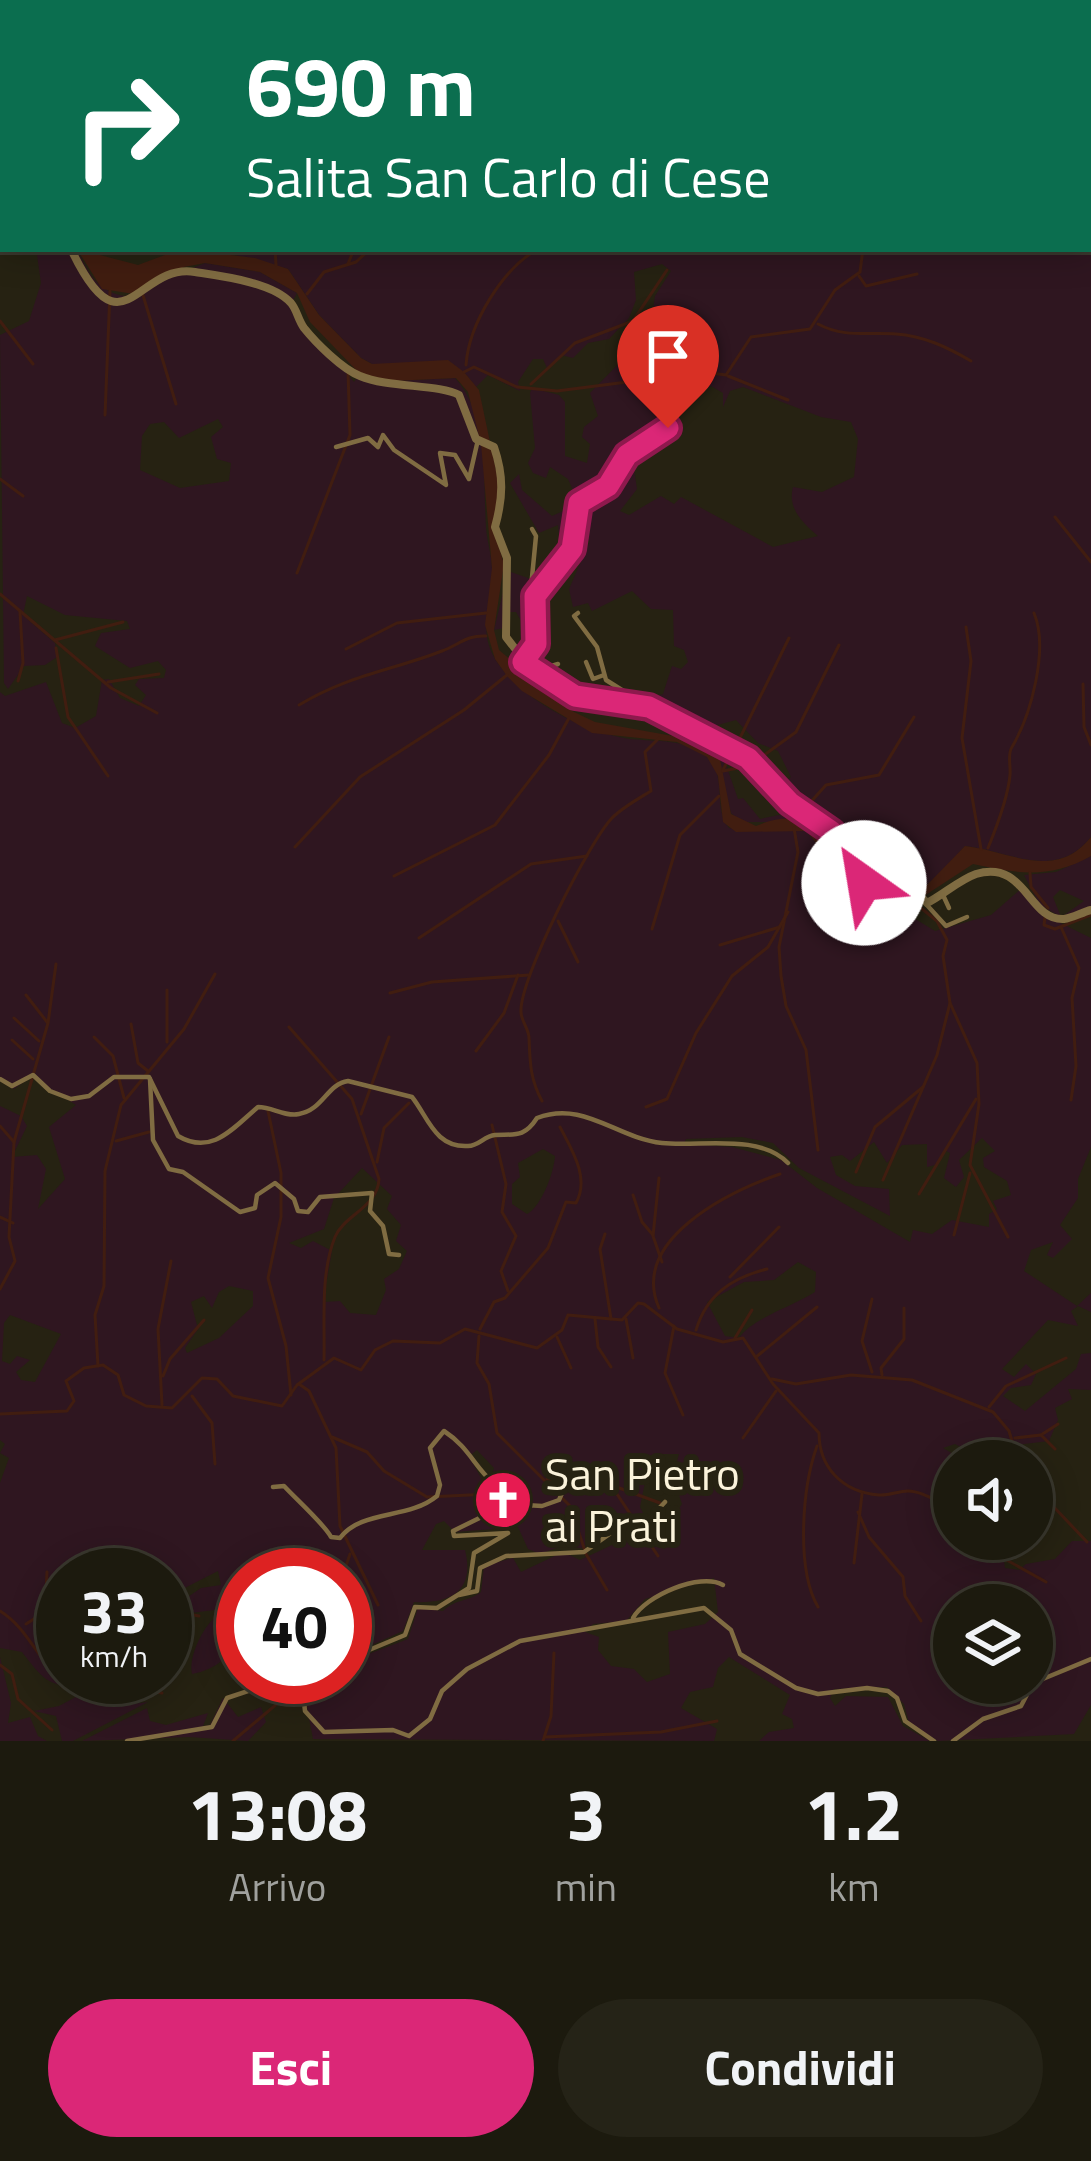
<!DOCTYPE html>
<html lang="it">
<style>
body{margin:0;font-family:"Titillium Web",sans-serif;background:#252317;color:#f1f3f6;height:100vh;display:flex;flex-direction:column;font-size:45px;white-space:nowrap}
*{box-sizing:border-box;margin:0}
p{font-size:39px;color:#a0a19e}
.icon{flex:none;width:66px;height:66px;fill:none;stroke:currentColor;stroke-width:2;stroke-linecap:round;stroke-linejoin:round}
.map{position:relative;height:1741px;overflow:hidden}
.details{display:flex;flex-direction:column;background:#1c1a0e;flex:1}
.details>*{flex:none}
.banner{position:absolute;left:0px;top:0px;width:1092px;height:252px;box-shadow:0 6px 30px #0003,0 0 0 3px #3a382e;background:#0b6e4f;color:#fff;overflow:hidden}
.controls{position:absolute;left:933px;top:1440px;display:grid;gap:24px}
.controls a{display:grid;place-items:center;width:120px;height:120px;border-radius:50%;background:#1c1a0e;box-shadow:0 6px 30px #0003,0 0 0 3px #3a382e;font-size:60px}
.speed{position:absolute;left:36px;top:1548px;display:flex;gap:24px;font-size:60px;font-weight:700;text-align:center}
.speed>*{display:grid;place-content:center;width:156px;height:156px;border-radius:50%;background:#1c1a0e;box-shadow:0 6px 30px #0003,0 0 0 3px #3a382e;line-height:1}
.speed small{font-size:30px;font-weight:400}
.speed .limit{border:18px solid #d22;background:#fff;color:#111}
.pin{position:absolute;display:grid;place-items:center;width:102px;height:102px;color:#fff;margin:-123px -51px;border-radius:50% 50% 50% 0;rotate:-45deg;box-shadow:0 0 12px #0007}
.pin .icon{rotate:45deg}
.me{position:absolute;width:132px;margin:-66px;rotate:328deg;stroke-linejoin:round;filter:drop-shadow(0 0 9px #0008)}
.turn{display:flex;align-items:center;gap:42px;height:252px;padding:0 48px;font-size:54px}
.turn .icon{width:156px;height:156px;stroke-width:2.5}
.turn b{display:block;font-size:84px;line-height:102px}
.eta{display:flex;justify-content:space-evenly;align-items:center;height:204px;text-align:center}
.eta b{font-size:72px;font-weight:700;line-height:84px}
.action{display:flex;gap:24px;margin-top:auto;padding:24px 48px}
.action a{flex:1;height:138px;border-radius:72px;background:#db2777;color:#fff;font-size:48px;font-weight:700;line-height:138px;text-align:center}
.action a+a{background:#252317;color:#f1f3f6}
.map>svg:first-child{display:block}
.green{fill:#2f1620;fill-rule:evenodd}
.water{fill:#411d10}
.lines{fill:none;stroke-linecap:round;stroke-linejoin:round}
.stream{stroke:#411d10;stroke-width:3}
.minor{stroke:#806c42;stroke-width:4.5}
.tertiary{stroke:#806c42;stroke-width:8}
.route-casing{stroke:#8e194d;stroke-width:30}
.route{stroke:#db2777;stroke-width:21}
.labels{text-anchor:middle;stroke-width:12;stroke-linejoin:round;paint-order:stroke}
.poi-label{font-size:45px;fill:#fbf3db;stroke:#262212;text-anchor:start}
</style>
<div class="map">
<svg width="1091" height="1741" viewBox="0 0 1091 1741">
<rect width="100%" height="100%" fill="#262212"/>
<g class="green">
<path d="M0,0h1091v837c-36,45 -81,14 -126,9 -22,24 -52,60 -86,61l13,-7v-8l-28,-6 14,11 -11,4 -41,-64 -22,-15h-63l-10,-9 -17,-64 -65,-42 -4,-8 18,-5 9,-28 9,3 7,-7 -4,-12 -10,-4 -1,-36 -22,-1 -19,-18 -40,20 -4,-8 -15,4 -4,-18 21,-48 -14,-3 -4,11h-12l-2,-24 -19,8 -29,-50 9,-9 3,16 30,26 27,-12 -11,-25 -18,-12 -4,11 -13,-5 -5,-10 7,-15 -5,-55 2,-5 27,7 6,7v54l22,7 3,-19 -8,-7 2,-10 14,-11 -8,-23 46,-47 11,5 8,-55 16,-25 -9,-7 -28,8 2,28 -7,18 -20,21 -21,4 -15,15 -12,-3 -14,13 -4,-9h-10l-15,23 2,9 -32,-16 -12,12 -12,-15 -92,-8 -11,-6 -42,-43 -31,-46 -75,-20h876v-246h-1086v99zM711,386l12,7v14l7,-16 13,-4 78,30 30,5 7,17 -4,38 -32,15 -29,-5c-6,22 11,37 25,49l-45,11 -92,-50 -7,7 -13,-8 -32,19 -9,-4 17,-22 -4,-27 16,-13 10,-29zM736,720l22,23 20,8 13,26 -8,6 18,18 -8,11 -33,7 -17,-21 -5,1 -15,-43 8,-8 -22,-13 5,-9z"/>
<path d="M21,249h56c11,23 20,43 48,47l80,-33 55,9 37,21 -7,13 64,76 6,-8 32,7 63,-3c35,38 28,103 31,150 1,15 7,30 6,46 -1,28 -13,55 1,81 22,42 91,78 137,84 27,3 58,-1 79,20 18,19 4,50 20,69l77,2c24,26 32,60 60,85l41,-1 28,17 56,-16 31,-27 20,26 49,24v209l-13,32v19l-18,27 12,14 -19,19 -6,-3 6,-13 -22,8 -7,21 53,35 14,-13v19l-13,-6 -7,5 7,15 -30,-6 -46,49 12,8 12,-13 10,10 -5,11 -20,3 -8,8 22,15 51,-42 5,-15 10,-1v37l-23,-1 4,10 -17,9 3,12 -9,21 -34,4 6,16h-32l-34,-17 -12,4 22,13h-11v78l38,5 11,10 2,14 14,2 7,-6 29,-5 17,-18h19v164l-17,29 -136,7 -29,-18 -5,-19 -17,-17 -53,2 -4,9 5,8 11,-10 42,1 15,29 27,15h-171l10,-9 25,-4 -2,-9 -10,-5 8,-19 -61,-38 -11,11 -5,19 -23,5 -9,16 36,21 -3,12 -401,-2 -6,-31 2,-31h36v-14l63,-24 10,-31 25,3c12,-12 25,-9 38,-19l3,-26 29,-8 8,14 42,-20 17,8 45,-21 40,10 4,-26 13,-19 -9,-27 6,-23h-18l2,12 -6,1 -3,13 -9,2 -5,25 8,16 -2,13 -26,-6 -16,4 2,-7 15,-3 -24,-17 -11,7 8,9 -10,25 -25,-1 -19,7 -12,-5 -10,-22 -63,5 -11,-11 -8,3 -14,26h43c10,40 -13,54 -51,52l-11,29 -58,26v-82h-102c0,44 1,89 -51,99 -4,-16 11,-49 26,-59l-3,-5 -25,3 -11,-10 22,-15 20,-3 -3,-14 -53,27v-23h-102v102h18l-3,9c-32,2 -39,-13 -56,-34l-22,-4v-165l9,-25 -9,-5 5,-9 -5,-4v-334l21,10 6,10 -15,31 25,-2 9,14 -8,40 27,-30 -16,-52 27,-22 -45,-28 -17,12 -14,-8v-389l5,4 41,-14 16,41 13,5 21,-12 6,-36 7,-1 11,19 19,8 7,-11 -11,-10 4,-6 25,-1 2,-8 -8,-9 -28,7 -35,-22 6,-13 29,-4 -3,-8 -62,-6 -38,-19 -4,19 32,28 2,14 -12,8 -21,1 -16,23 -4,-6 -4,-348 29,-14 12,-38 -4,-28zM218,419l5,8 -12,10 6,22 14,4 -2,18 -49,7 -40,-18 2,-34 8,-12 14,-2 15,16zM742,1137l31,6 26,25 91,48 -1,-27 -34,-3 -19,-11 -6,-18 12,-2 8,6 24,-19 13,21 15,-18 25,-1v23l8,-2 11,-14 4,2 -6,25 12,9 8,-10 -5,-17 23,-22 13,13 -12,7 1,9 23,14 4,14 -18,6 4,8 -8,5v13l-37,-7 -20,14 -19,-4 -3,12 -93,-54 -36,-28 -49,-13 -48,-3 2,-5zM543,1149l12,7c-1,17 -14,51 -28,58l-15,-10v-20l8,-7 -2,-14zM362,1168l30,28 -5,13 14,16 -5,16 11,10 -8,18 -15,10 2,11 -10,25 -26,-2 -10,-12 -17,1 9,-51 -19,-10 -12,7 -12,-5 35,-14 10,-31zM798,1262l18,10 -1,20c-21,14 -63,26 -76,46l-14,-2 -18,-34 37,-20 30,-2zM229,1286l24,5v15l-34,32 -32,15 -2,-5 13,-19 -7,-27 13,-6 8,12 7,-16zM10,1315l51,19 -26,48 -14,-2 -5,-8 14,-12 -13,-4 -7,8 -8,-3 2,-38zM477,1450l17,18 -4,13 34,15 7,11 -32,4 -30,-55zM714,1578l4,34 -13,12 -37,8 2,42 -23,8 -13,-13 -23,-3 -13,-16 1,-13 -14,-5 8,-8 33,-3 19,-22zM954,1605h78v78h-78z"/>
<path d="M508,571l37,13 -10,12 -8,35 -11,-19h-11l-1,16 -10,2z"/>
<path d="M1091,856v52l-28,8 21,-15 -24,-11 -7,7 8,20 -21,-12 -16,-30 32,-3z"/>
<path d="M0,1657l11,46 -3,20 22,-6 8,19 9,5h-47z"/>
<path d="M102,1683l19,4 3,18 24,-3 -75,39h-11l-6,-25 -22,-5 25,-5z"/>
<path d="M223,1698l15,19 23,-10 5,15 -18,19 -59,-4 -107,4 65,-33 3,13 16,4 42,-12 -5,13 7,-1z"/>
</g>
<path class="water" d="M77,249l61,16 43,-16 74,9 33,11 31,46 42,43 11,6 76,-4 16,12 15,18 18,85 3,30 -8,19 12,40 -10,66 5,20 73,61 23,11 89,16 36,21 11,55 25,12c70,-30 74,37 111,75l24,5 36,-21 38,-39c45,5 90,36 126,-9v19c-41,23 -73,18 -118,8l-78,51h-29c-27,-25 -36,-59 -60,-84l-70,1 -13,-10 -5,-46 -11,-19 -30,-15 -85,-9 -70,-42 -15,-15 -12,-17 -10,-34 7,-57 -11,-124 -13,-52 -12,-14 -64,3 -32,-7 -50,-52 -13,-29 -37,-21 -55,-9 -21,4 -50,27 -32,-5z"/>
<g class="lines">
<g class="stream">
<path d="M128,3l1,-3"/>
<path d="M382,3l1,-3"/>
<path d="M1033,3l1,-3"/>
<path d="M1069,3l2,-3"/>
<path d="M1089,20l2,-3"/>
<path d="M1089,79l2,-1"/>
<path d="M1089,121h2"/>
<path d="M1089,146h2"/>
<path d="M0,159l3,-3"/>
<path d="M275,249l1,16"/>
<path d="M348,264l6,-15"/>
<path d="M859,276l7,10 51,-12"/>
<path d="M142,292l34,112"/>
<path d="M307,294l17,-22 32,-10 14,-13"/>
<path d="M0,321l33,43"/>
<path d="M818,324c26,14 50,8 78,10 28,2 51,13 75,27"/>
<path d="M466,365c3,-41 36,-96 72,-116"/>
<path d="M464,372l10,-5 43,20 40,4 70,-9 18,3 52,-14 29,4 25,-38 59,-8 25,-39 25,-18 3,-23"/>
<path d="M728,376l60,24"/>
<path d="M531,384l44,-41 58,-22 34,-51"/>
<path d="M105,415l5,-124"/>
<path d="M0,479l23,17"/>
<path d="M1055,517l36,45"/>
<path d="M297,573l53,-138 -2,-64"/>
<path d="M0,594l111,94 46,25"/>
<path d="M966,627l5,34 -9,77 19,111"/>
<path d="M55,640l68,-18"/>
<path d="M56,648l12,69 40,59"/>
<path d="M346,649l51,-26 89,-10"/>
<path d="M18,681l5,-18 -3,-51"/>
<path d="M108,682l51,-8"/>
<path d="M1083,684l1,43 7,18"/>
<path d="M299,705c50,-30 91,-34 143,-54 17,-6 24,-16 44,-15"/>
<path d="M737,744l52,-106"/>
<path d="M756,761l40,-29 43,-87"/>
<path d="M723,770l9,-18"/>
<path d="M723,771l25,-5"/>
<path d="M783,815l25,-10 18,-20 53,-10 35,-58"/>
<path d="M794,828l4,24 -19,95 2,29 5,30 20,44 12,100"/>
<path d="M295,847l65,-70 104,-67 43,-35"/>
<path d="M988,848c9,-22 20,-50 22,-73 1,-9 -3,-21 2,-28 19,-32 37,-98 22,-134"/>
<path d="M1030,873l1,14 17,21"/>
<path d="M394,876l101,-51 54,-70 20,-37"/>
<path d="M916,904l21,17 10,19 -4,16 7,47 27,60 2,41 -9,61 38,72"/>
<path d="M1045,917l-1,8 11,4 36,-14"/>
<path d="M558,921l20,41"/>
<path d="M1061,927l18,41 -7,30 4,68 -5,34"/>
<path d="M652,929l28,-94 39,-39"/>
<path d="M419,938l112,-74 56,-8"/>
<path d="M720,945l60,-18"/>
<path d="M390,993l42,-11 97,-7"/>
<path d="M26,995l21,27"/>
<path d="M14,1018l25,23"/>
<path d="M131,1024l7,39 10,8"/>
<path d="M289,1027l63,72 27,80c-1,28 -35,36 -44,58 -15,37 -10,84 -11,123"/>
<path d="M94,1037l19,19 11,42"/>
<path d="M12,1040l21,19"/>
<path d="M167,1042v-52"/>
<path d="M476,1051l28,-38 14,-38"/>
<path d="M542,1101c-12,-22 -12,-39 -13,-63 0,-9 -8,-17 -8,-26 -2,-32 68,-170 91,-194 11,-11 26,-19 39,-27l-6,-39 14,-14"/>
<path d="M646,1107l21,-8 29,-66 36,-57 36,-29 20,-35"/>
<path d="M268,1111l13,62v44l-13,61 18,68 5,49"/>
<path d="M361,1114l28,-77"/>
<path d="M492,1125l14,59 -4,28 14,24 -15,35 7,20"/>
<path d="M0,1126l14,16"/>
<path d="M116,1141l33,-9"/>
<path d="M377,1162l7,-34 25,-25"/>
<path d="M856,1172l19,-45 48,-40"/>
<path d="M659,1178l-6,58 9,26"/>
<path d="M883,1180l54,-125 13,-52"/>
<path d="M919,1194l57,-95"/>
<path d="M633,1195l9,27 11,13"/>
<path d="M0,1217l13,6"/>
<path d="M605,1234l-5,15 11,70"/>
<path d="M954,1235l16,-62"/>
<path d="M730,1277l49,-50"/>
<path d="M0,1289l15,-28 -6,-24 5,-95 34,-119 8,-59"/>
<path d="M659,1308c-30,-69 72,-117 121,-134"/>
<path d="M595,1319l3,28 13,20"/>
<path d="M626,1319l7,39"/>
<path d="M674,1326l-9,47 18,42"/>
<path d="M480,1329l14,-27 11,-4 43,-50 18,-46 10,1c14,-25 -4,-53 -16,-76"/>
<path d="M696,1330c11,-36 36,-52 71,-61"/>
<path d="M479,1336l-2,27 12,21 8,49 73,73 16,48 21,36"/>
<path d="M557,1337l14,31"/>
<path d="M735,1338l17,-28"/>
<path d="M756,1357l61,-50"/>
<path d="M98,1366l-3,-51 9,-29 1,-115 16,-66 63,-76 31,-55"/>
<path d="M872,1372l-10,-31 10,-42"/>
<path d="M882,1375l-1,-7 23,-29v-31"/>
<path d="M163,1376l7,-17 34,-39"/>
<path d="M772,1379l24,5 55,-9 61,5 81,32 16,19 9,30"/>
<path d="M299,1384l10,7 27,57 4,78 38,79"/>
<path d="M192,1396l20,27 3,41"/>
<path d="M162,1405l-4,-76 13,-68"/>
<path d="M989,1407l17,-21 60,-28"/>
<path d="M0,1414l67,-3 7,-10 -8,-20 18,-13 19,-3 15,10 6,20 22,11 26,2 30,-30 15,1 16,17 49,10 15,-21 37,-27 27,12 14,-20 18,-9 47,2 25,-14 72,19 25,-18 6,-15 54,5 16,-17 6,1 33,25 46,13 20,-4 30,46 46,49c0,33 22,59 60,62 10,1 19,-4 29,-4 15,0 32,13 46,18"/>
<path d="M1041,1435l17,-11"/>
<path d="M332,1437l35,15 17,19 43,26 64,-3"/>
<path d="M743,1438l33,-47"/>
<path d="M1015,1438l26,-3 14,14"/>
<path d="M817,1446c-15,42 -21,123 1,161"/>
<path d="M547,1479l25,4 10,9 29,-7 49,18"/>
<path d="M613,1488l45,68"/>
<path d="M1032,1497l20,8 35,37"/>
<path d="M858,1512l11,25 34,40 2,19 16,25"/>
<path d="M969,1539l77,43"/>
<path d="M854,1563l8,-69"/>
<path d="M343,1575l7,-21"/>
<path d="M345,1607l20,39"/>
<path d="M165,1610l34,6"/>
<path d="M0,1611c31,19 38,55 63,64"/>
<path d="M45,1612l2,-40"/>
<path d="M26,1624l19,-12 18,-2"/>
<path d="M165,1624l5,3"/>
<path d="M0,1665l12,9 6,25 34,31"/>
<path d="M76,1677l86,16"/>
<path d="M545,1737l116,-5 56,-11"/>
<path d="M233,1741l58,-49"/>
<path d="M543,1741l8,-25 3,-63"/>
</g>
<g class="minor">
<path d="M0,217l3,-2"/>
<path d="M336,447l32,-9 10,9 5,-12 11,15 52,35 -6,-32 15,2 14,24 8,-35"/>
<path d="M532,529l4,7 -6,62 4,9"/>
<path d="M578,613l-4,3 23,31 9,33 43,27"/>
<path d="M523,662l12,-18v-48l37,-47 7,-46 29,-17 19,-31 41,-27"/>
<path d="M586,662l7,17 11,-4"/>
<path d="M558,664l-13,4 24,24"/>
<path d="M722,735l33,20 -3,6"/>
<path d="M756,765l9,-2 12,10"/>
<path d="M943,895l6,13"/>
<path d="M925,903l21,23 21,-9"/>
<path d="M0,1079l12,7 21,-11 17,16 21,8 18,-3 25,-19h35l29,59c34,20 55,-8 80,-29 15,0 26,10 41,7 24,-4 28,-30 49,-33l64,16c16,20 23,51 56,49 11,0 16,-10 27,-11 20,-1 29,3 42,-17 47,-18 79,20 125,25 38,4 97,-10 126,20"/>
<path d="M150,1079l3,61 16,29 14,3 57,40 15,-4 2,-13 18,-12 19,16 4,12 10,1 12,-15 52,-4 -2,18 13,15 6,28 10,1"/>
<path d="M273,1487l11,-1c12,13 41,39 47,51l9,1c22,-29 68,-18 97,-42l3,-11 -10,-37 14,-17c34,22 34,54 76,65l1,8"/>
<path d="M459,1595l18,-4 3,-23 26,-12 78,-4 27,-19 37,5 2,-20 15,-16"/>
<path d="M633,1618c12,-22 67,-46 90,-33"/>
<path d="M345,1660l60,-25 10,-28 22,1 32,-20 5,-35 34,-20 -54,3 -1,-5 55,-27 34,2 17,-6 7,-16 -7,-11"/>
<path d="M301,1677l4,34 19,21 69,-2 16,6 21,-17 12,-28 25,-22 53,-28 184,-33 27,22 9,24 56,34 22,6 49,-6 21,3 9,7 8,23 29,20"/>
<path d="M127,1741l85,-14 15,-29 63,-21"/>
<path d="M953,1741l30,-22 38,-13 12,-23 58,-24"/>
</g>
<g class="tertiary">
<path d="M0,249l3,-3"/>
<path d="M71,249c52,110 66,13 124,23 26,4 77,10 96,31 6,7 7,17 13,25 12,15 38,41 56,48 28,12 80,8 99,19l17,44 18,8c10,29 9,51 1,80l12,31 -1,79 24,31 45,28 74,11 79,39 31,22 31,35 43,29 31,50 24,9 24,-4 15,16c16,-8 32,-23 49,-29 50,-15 52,47 88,45 8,-1 19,-7 27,-9"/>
</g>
</g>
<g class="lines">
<defs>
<path id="route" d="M668,428l-41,27 -19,31 -29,17 -7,46 -37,47 1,48 -13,18 52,34 74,11 99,51 42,45 42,29 32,51"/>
</defs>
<use href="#route" class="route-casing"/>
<use href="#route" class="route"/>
</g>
<defs>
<symbol id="church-disc" viewBox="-11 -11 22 22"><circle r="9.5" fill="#e71b51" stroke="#262212"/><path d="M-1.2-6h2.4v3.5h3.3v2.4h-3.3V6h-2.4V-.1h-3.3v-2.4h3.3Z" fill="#fff"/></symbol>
</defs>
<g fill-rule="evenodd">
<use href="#church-disc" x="470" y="1467" width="66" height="66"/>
</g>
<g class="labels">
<g class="poi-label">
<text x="545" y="1490">San Pietro<tspan x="545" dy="52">ai Prati</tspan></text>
</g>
</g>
</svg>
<div class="controls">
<a><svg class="icon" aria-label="sound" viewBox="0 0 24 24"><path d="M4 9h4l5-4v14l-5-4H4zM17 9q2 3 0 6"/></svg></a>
<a><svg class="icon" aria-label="layers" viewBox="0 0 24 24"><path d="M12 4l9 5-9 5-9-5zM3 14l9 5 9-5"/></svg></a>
</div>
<div class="speed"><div>33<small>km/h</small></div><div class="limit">40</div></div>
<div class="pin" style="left:668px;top:428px;background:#d93025"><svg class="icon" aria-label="arrive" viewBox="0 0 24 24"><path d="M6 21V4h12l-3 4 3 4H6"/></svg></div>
<svg class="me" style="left:864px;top:883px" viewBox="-20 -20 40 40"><circle r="19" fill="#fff"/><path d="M0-13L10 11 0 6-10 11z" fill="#db2777"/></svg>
<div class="banner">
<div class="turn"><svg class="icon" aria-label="right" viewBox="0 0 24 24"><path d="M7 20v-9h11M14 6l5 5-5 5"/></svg><div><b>690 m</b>Salita San Carlo di Cese</div></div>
</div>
</div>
<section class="details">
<div class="eta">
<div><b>13:08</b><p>Arrivo</p></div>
<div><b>3</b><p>min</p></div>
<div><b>1.2</b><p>km</p></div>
</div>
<div class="action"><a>Esci</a><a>Condividi</a></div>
</section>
